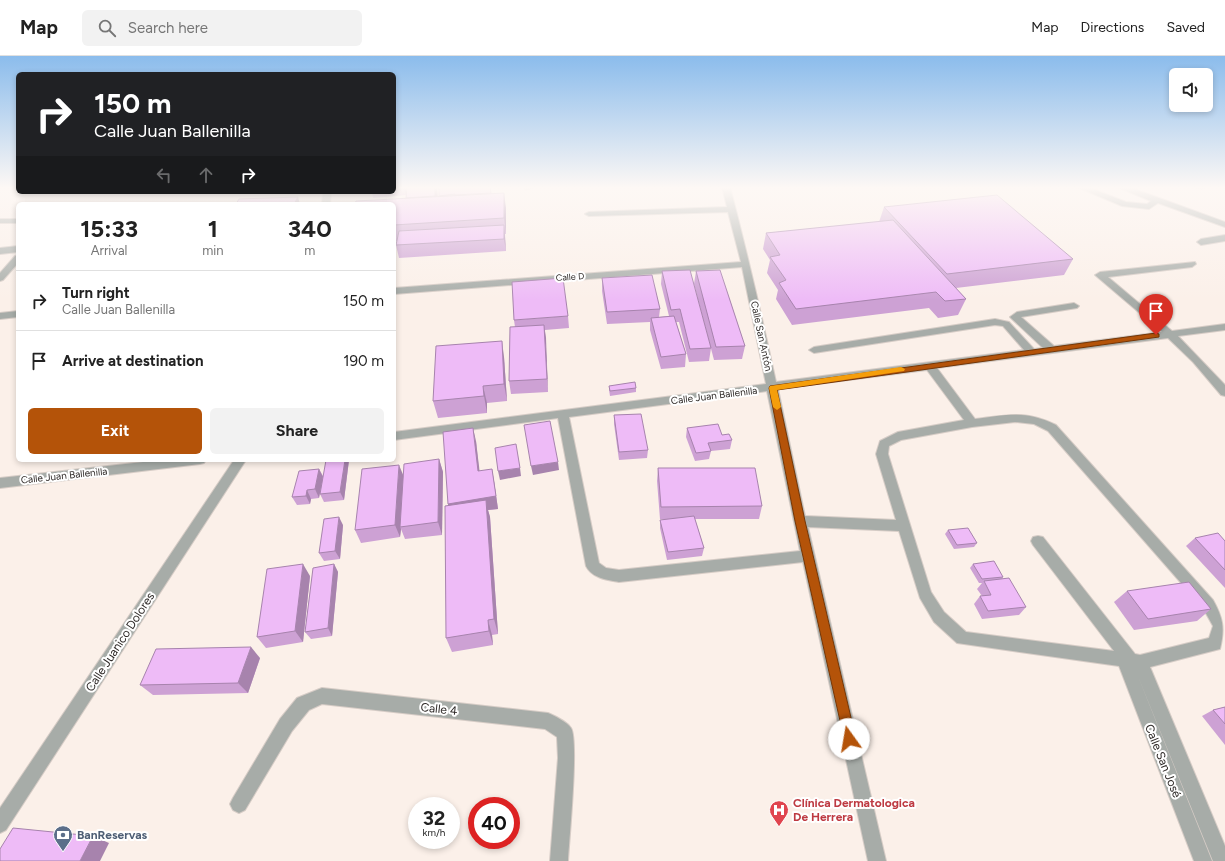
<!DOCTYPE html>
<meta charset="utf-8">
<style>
body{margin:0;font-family:Figtree,sans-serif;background:#f2f2f2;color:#222;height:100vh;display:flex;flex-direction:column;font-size:15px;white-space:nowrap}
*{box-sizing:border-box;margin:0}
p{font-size:13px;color:#767676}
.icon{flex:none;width:22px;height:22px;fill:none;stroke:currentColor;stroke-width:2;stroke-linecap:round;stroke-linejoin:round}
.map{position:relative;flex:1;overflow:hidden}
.panel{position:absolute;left:16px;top:146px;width:380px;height:260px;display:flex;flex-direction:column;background:#fff;border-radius:6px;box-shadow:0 2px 6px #0003}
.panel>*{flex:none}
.hud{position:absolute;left:16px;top:16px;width:380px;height:122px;border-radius:6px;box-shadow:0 2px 6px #0003;background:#202124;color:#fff;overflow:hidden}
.tools{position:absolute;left:1169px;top:12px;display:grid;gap:8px}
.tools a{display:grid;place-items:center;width:44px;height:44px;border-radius:6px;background:#fff;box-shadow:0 2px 6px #0003;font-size:20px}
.speed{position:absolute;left:408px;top:741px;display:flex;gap:8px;font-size:20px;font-weight:700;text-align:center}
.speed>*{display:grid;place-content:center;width:52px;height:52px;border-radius:50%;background:#fff;box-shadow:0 2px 6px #0003;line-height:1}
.speed small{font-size:10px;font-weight:400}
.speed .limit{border:6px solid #d22;background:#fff;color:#111}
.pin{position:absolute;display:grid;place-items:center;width:34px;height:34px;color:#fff;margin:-41px -17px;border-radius:50% 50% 50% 0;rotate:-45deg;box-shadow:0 0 4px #0007}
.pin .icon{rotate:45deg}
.me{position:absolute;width:44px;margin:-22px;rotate:347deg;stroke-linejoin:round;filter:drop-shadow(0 0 3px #0008)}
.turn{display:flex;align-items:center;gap:14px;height:84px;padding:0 12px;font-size:18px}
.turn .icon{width:52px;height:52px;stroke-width:2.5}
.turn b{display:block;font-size:28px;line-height:34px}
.lanes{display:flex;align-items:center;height:38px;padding:0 12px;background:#0003;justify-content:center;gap:20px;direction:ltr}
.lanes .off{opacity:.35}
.eta{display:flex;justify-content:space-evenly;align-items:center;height:68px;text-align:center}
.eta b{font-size:24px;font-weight:700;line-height:28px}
.button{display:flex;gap:8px;margin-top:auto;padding:8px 12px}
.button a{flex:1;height:46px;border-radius:6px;background:#b45309;color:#fff;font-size:16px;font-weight:700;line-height:46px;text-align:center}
.button a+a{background:#f2f2f2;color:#222}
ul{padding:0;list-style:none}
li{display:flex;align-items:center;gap:12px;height:60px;padding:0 12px;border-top:1px solid #e0e0e0}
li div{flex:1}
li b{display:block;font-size:15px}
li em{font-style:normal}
header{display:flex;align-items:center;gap:24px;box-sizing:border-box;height:56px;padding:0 20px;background:#fff;border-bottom:1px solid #e0e0e0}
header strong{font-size:19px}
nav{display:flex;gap:22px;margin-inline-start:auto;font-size:14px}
.search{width:280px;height:36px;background:#f2f2f2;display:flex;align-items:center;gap:10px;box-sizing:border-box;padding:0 14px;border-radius:6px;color:#767676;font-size:15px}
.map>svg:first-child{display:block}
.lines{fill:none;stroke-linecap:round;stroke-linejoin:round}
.minor-casing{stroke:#d6ccc6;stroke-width:2}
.minor{fill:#a7aca8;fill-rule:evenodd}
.wall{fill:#cda1d4}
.shaded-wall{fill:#a783ad}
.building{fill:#eebbf7;stroke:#a783ad}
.route{fill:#b45309;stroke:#753606}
.slow{fill:#f59e0b}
.labels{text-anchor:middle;stroke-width:4;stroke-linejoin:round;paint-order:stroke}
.far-street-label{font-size:9px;fill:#2d2826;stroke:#fff}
.street-label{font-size:10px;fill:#2d2826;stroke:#fff}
.near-street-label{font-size:12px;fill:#2d2826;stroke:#fff}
.near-health-label{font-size:12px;font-weight:bold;fill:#be3a42;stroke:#fff;text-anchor:start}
.near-service-label{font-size:12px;font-weight:bold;fill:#4e5e75;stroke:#fff;text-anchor:start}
</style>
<header>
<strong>Map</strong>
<div class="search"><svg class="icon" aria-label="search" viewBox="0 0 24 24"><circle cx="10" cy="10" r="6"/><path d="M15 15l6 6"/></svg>Search here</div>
<nav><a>Map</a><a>Directions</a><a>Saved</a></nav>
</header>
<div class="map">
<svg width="1225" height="805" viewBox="0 0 1225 805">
<rect width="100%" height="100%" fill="#fbf0e9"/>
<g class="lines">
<defs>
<g id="minor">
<path d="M523,131h10l-7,3z"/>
<path d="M722,131h8c17,65 32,130 46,195l248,-32 -21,-24 -8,-1 -181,28 -5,-3 5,-3 181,-28 14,3 25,27 9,-1 -31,-29 -2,-2 7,-5 57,-9 5,3 -2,2 -56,9 33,29 108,-14 -67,-57 5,-3 95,-10 1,2 -4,3 -84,10 64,54 53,-7v6l-47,6 47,49v11l-4,-1 -28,-33 -25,-24 -231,30 38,51c33,-4 50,-9 81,6l157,175c10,18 12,28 7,49l-70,18 75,179v15h-12l-76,-187 75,187h-18l-75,-195 -162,-23 -23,-21 -14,-24 -21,-67 -91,-4 78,334h-18l-65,-299 -184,20c-12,-2 -27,-4 -33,-16l-28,-148 -164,22v-8l372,-48 -24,-117 -348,27v-6l347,-26 -13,-50 -139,4 -4,-2 4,-2 138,-5zM927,314l37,50 -66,12 -18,9 -4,13 20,66 -91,-4 -27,-127zM767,335l33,160 -181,19 -13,-2 -7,-5 -30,-146zM1015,366l19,2 14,7 155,177 10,18 -4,12 -69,17 -5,-1 -92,-117 -5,-1 -5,1 -2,4 2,4 81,106 -148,-19 -22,-20 -13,-20 -43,-138 1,-8 12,-6 71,-13z"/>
<path d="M1077,131h11l38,15 21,2 4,-3 -34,-14h12l96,35v5l-67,-24 -9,6 -27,-3z"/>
<path d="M1196,131h10l-4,2z"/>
<path d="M323,136h8l-1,12h-8z"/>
<rect x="0" y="163" width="18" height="4"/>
<path d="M1225,179v6l-24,4 -4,-3 4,-3z"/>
<path d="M18,190v6l-18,2v-6z"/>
<path d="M18,199v8l-15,17 -3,1v-8l15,-17z"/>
<path d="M18,255v6l-18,2v-6z"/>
<path d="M161,404h45l-2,3 -4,1 -200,24v-10z"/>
<path d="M234,404h12l-240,370 -6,3v-25z"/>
<path d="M322,632l226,25c7,3 19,9 23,15 8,12 -2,113 -3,133h-18l8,-103 -1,-21 -12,-8 -223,-25 -13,6 -17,21 -47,79 -6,3 -6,-3 -3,-6 3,-6 47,-79 17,-21z"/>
</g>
</defs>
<use href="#minor" class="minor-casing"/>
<use href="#minor" class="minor"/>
</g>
<g class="wall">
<path d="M394,131h12v8l-33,3 -1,-6h22z"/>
<path d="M407,131h30l1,9h1v-9l52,6 15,15v26h-1l1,17 -107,7 -3,-13 1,-4h-3v-37l12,-6z"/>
<path d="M884,151l189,52 -9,16 -108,13 10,11 -8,16 -20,3 -9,-10 -137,17 -16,-26 2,-9 -11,-17 3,-13 -7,-11 3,-16 113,-11z"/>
<path d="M662,215l49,77 -2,13 -20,1 -10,-40h-3l10,32 -1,13 -24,2 -11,-39v-8l-43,2 -5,-33v-13l58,31 -1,8 10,-1 -8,-32z"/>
<path d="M696,215l49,75 -3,13 -28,1 -20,-76z"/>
<path d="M568,260l1,12 -24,2 3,62 -37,2 -2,-13 6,-54 -1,-7z"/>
<path d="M504,301l3,44 -20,2v10l-49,5 -5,-17z"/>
<path d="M609,330l27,2v4l-26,4 -1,-6z"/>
<path d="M614,359l34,35 -1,8 -28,2 -5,-36z"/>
<path d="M687,372l35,7 10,5 -2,9 -19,2 -2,8 -14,2 -9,-24z"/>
<path d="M476,385l3,30 15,10 4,28 -10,1 2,7 8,117 -6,1 1,10 -41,7 -6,-14 2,-134z"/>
<path d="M439,403l4,13 -1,63 -37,4 -4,-10 -1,8 -39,6 -6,-13 48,-54z"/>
<path d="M349,404l-5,40 -20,2 -4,-8v-2l-1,6 -8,1 -1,5 -13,1 -5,-8 27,-28 4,7z"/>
<path d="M658,412l104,38 -3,13h-64l9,29 -2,8 -35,4 -7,-32v-8l5,-1h-5l-3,-38z"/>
<path d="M343,469l-3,34 -16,2 -5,-8z"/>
<path d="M948,474l29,13 -3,4 -20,2 -9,-15z"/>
<path d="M1195,482l30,3v47l-39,-42z"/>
<path d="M334,508l4,8 -6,64 -21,3 -6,-7z"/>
<path d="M973,508l30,13 -1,2 24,28 -7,8 -37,4 -8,-15 6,-8h2l-5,-7 5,-6h-3l-9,-15z"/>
<path d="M310,520l-7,66 -37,6 -9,-11z"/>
<path d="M1127,535l84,18 -14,12 -63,9 -20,-28z"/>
<path d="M260,602l-12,35 -95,2 -13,-10z"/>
<path d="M1225,651v38l-23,-29 11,-6z"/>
</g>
<g class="shaded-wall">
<path d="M404,131h2v8z"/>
<path d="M435,131h2l1,20 -3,-11z"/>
<path d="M504,137l2,15v26l-2,-16z"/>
<path d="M298,141l2,7h-6z"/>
<path d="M504,169l1,12 1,14 -2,-12z"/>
<path d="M544,269l2,13 2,54 -1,-13z"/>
<path d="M502,285l2,16 3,44 -3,-17z"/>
<path d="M483,330l4,17v10l-3,-17z"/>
<path d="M473,372l3,13 5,42 -3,-12z"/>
<path d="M439,403l4,13 -1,63 -4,-13z"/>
<path d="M345,404h4l-5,40 -4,-8z"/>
<path d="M558,406l1,8 -26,5 -2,-9z"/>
<path d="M399,409l5,12 -4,50 1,2 -1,8 -5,-12z"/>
<path d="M520,412l1,8 -21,4 -2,-9z"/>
<path d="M319,413l4,8 -4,21 -4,-9z"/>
<path d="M492,413l2,12 4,28 -10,1 2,7 8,117 -4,-15 -42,-103 -4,-12z"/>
<path d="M307,434l4,9 -1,5 -4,-8z"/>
<path d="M339,461l4,8 -3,34 -5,-8z"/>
<path d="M303,508l7,12 -7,66 -8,-11z"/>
<path d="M334,508l4,8 -6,64 -4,-8z"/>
<path d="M488,564l4,15 1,10 -4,-14z"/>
<path d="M251,591l9,11 -12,35 -10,-10z"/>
<path d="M93,780l16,7 -9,18h-20z"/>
</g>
<g class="building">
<path d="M394,131h10l-10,1z"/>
<path d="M407,131h28v9l-29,2z"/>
<path d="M439,131h51l1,6 -36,2v-1l-16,2z"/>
<path d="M504,137v25l-110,7v-21h-39l1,-3z"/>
<path d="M997,139l76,64 -126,15 -63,-67z"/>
<path d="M298,141l-4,7h-58l3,-5z"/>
<path d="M893,164l73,79 -21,2 -9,-9 -140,17 -17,-26 7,-3 -16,-23 10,-2 -14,-22z"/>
<path d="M504,169v14l-108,6 3,-14z"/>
<path d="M690,214l21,78 -21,1 -10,-40 -9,1 -9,-39z"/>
<path d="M720,214l25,76 -29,1 -20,-76z"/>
<path d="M652,219l8,34 -53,3 -5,-34z"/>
<path d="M563,222l5,38 -54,4 -2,-38z"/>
<path d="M674,260l12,38 -25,3 -10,-39z"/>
<path d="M544,269l3,54 -38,2 1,-54z"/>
<path d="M502,285l2,43 -21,2 1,10 -51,5 3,-55z"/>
<path d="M635,326l1,6 -26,3 -1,-5z"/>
<path d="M641,358l7,36 -29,2 -5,-37z"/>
<path d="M550,365l8,41 -27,4 -7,-41z"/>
<path d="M718,368l4,11 7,-1 3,6 -24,3 3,8 -15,2 -9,-25z"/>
<path d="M473,372l5,43 14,-2 4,27 -48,8 -5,-72z"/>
<path d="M516,388l4,24 -22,3 -3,-23z"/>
<path d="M439,403l-1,63 -38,5 4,-63z"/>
<path d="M326,404h19l-5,32 -20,2z"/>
<path d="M399,409l-4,60 -40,5 7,-61z"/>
<path d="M658,412h97l7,38 -101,1z"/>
<path d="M319,413l-4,20 -8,1 -1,6 -14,1 7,-26z"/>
<path d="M486,444l8,119 -6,1 1,11 -43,7 -1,-132z"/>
<path d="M694,460l10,32 -36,4 -8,-32z"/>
<path d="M339,461l-4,34 -16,2 5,-34z"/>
<path d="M968,472l9,15 -20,2 -9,-15z"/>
<path d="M1218,477l7,8v29l-30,-32z"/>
<path d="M994,505l9,16 -21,2 -9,-15z"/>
<path d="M303,508l-8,67 -38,6 10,-68z"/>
<path d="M334,508l-6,64 -23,4 8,-64z"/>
<path d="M1009,522l17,29 -38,4 -8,-15 11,-1 -7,-14z"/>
<path d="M1189,526l22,27 -63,10 -21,-28z"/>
<path d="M251,591l-13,36 -98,2 16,-36z"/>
<path d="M1225,651v17l-12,-14z"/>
<path d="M13,772l80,8 -13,25h-80v-12z"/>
</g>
<linearGradient id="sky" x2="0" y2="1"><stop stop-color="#8bbcec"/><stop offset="0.54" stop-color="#fdf8f5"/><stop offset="1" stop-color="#fdf8f5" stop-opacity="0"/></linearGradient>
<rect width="1225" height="244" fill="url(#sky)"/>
<path class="route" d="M1156,277l3,1v3l-382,53 28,131 51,218 -2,4 -5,2 -4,-2 -50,-222 -26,-133 1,-2z"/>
<path class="slow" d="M901,311l4,2 -1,2 -127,19 4,17 -4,3 -4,-3 -4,-19 1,-2z"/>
<defs>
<symbol id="hospital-pin" viewBox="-11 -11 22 30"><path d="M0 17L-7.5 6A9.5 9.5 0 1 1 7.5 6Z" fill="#e0444e" stroke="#fff"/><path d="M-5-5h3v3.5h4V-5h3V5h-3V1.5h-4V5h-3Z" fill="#fff"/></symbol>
<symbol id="bank-pin" viewBox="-11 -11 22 30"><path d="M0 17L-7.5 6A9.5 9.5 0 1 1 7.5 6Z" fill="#5c6f8a" stroke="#fff"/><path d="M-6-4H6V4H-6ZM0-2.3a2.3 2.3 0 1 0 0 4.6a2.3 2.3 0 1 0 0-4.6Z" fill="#fff"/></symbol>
</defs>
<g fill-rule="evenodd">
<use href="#hospital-pin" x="768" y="743" width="22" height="30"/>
<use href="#bank-pin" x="52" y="768" width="22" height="30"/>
</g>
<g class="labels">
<g class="far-street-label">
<text transform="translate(570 221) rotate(-4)" y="3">Calle D</text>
</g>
<g class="street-label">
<text transform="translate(762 280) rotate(78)" y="4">Calle San Antón</text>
<text transform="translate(714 339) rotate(-7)" y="4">Calle Juan Ballenilla</text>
<text transform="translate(64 419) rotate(-6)" y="4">Calle Juan Ballenilla</text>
</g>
<g class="near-street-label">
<text transform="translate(120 586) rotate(-57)" y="4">Calle Juanico Dolores</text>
<text transform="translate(439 653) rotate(6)" y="4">Calle 4</text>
<text transform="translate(1163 705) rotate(68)" y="4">Calle San José</text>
</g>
<g class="near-health-label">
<text x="793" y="751">Clínica Dermatologica<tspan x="793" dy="14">De Herrera</tspan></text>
</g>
<g class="near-service-label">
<text x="77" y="783">BanReservas</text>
</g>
</g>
</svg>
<div class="tools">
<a><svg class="icon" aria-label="sound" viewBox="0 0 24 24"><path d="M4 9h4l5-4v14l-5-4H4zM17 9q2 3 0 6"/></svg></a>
</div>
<div class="speed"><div>32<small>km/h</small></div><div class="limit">40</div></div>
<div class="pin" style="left:1156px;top:279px;background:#d93025"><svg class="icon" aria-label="arrive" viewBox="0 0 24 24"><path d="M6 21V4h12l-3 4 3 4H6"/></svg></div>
<svg class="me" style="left:849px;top:683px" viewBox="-20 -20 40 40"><circle r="19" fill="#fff"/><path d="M0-13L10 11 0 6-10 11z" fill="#b45309"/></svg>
<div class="hud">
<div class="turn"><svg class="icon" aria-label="right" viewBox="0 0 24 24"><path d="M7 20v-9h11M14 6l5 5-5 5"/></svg><div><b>150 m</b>Calle Juan Ballenilla</div></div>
<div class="lanes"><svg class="icon off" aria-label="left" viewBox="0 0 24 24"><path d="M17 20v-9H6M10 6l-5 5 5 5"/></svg><svg class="icon off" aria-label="ahead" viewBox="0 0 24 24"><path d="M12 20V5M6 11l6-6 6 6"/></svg><svg class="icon" aria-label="right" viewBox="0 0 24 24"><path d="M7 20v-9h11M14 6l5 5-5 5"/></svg></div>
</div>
<section class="panel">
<div class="eta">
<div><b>15:33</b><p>Arrival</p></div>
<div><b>1</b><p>min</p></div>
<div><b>340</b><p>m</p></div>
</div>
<ul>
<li><svg class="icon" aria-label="right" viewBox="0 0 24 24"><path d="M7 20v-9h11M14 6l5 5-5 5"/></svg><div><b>Turn right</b><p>Calle Juan Ballenilla</p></div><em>150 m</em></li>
<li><svg class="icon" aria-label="arrive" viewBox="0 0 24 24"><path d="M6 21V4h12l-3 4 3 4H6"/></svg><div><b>Arrive at destination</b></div><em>190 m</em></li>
</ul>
<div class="button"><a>Exit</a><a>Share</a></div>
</section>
</div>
